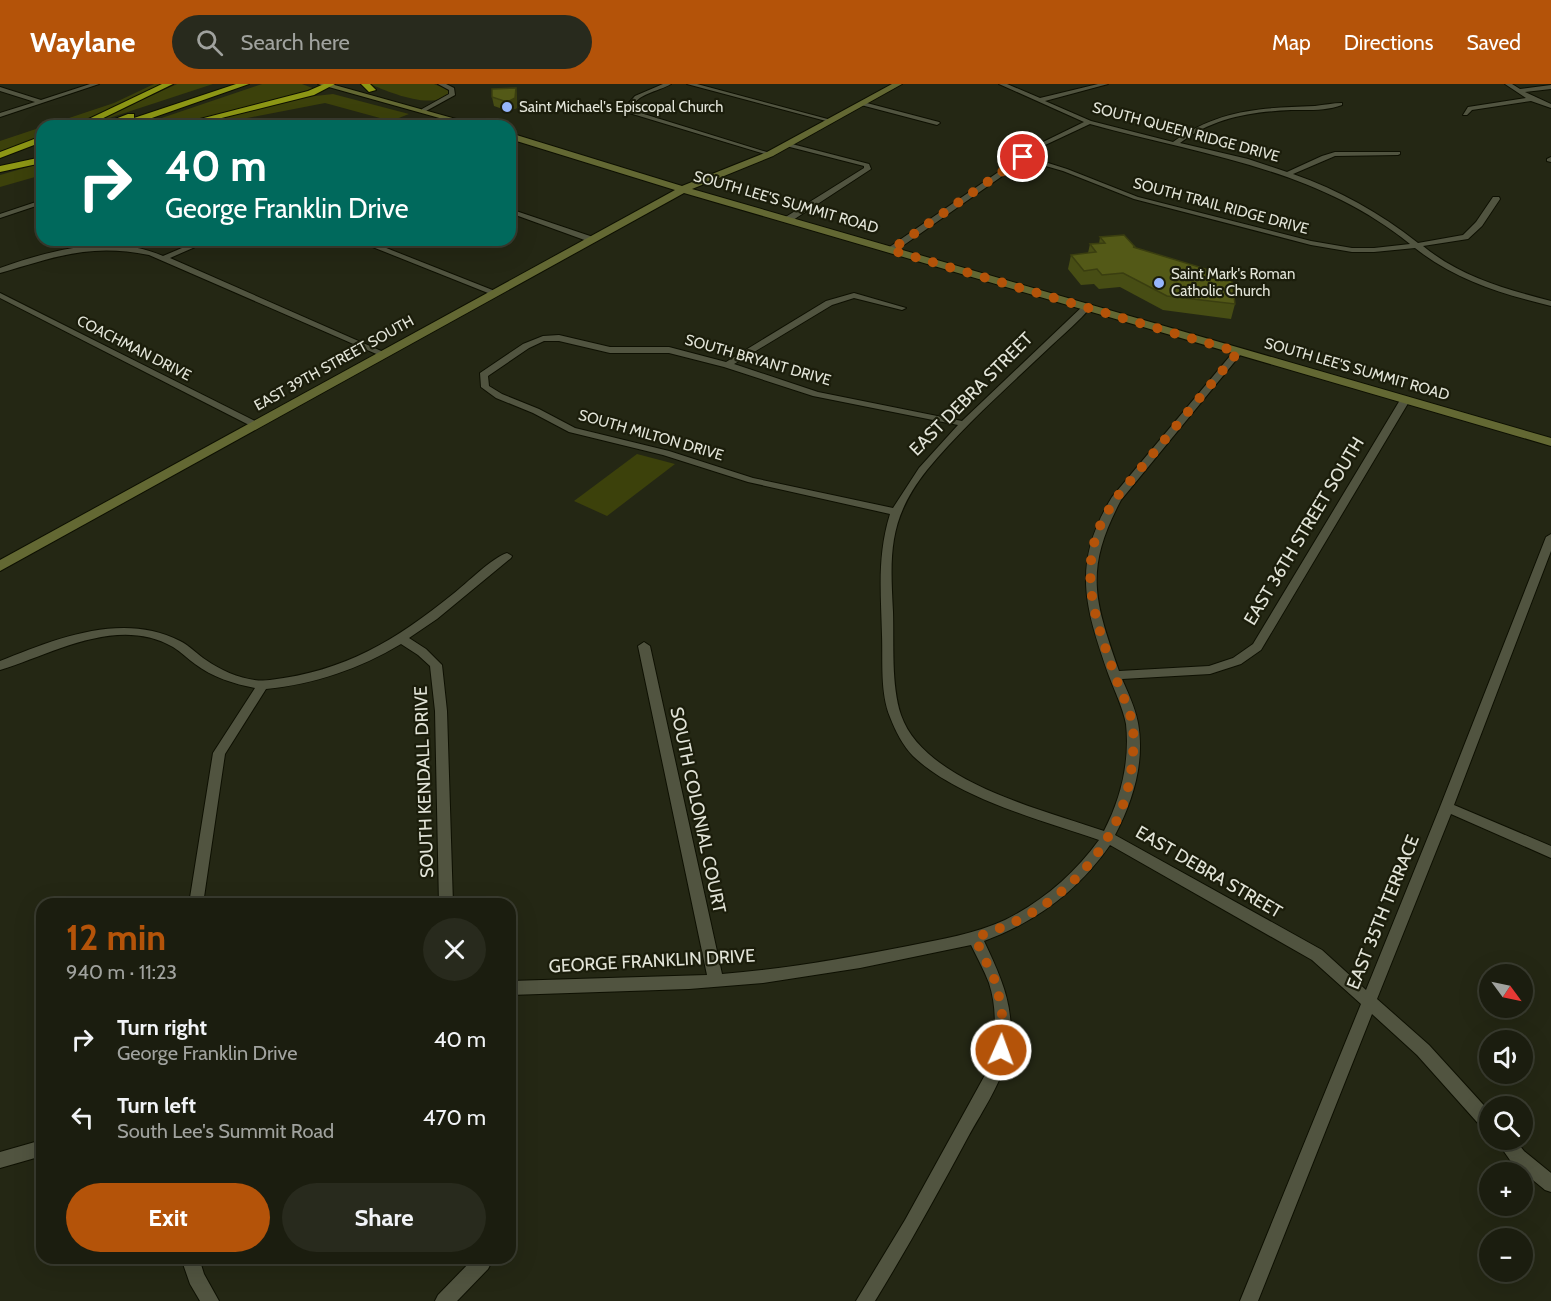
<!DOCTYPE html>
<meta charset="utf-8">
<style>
body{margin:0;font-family:Cabin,sans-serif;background:#282a1d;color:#f1f3f6;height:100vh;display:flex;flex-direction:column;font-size:22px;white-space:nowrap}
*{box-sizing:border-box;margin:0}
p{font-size:20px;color:#a0a29e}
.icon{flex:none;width:33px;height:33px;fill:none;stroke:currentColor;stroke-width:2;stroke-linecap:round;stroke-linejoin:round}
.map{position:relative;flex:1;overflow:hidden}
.side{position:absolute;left:36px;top:814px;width:480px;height:366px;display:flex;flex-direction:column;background:#1b1d0f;border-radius:18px;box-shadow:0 6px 24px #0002,0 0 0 2px #393b2f}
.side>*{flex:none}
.banner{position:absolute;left:36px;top:36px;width:480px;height:126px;border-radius:18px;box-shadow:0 6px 24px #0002,0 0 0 2px #393b2f;background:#00695c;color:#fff;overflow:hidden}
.needle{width:39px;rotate:123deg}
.controls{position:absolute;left:1479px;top:880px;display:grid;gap:12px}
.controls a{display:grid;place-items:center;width:54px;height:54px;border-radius:50%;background:#1b1d0f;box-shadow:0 6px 24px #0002,0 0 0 2px #393b2f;font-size:30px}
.pin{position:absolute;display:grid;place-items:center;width:51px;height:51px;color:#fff;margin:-26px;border:3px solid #fff;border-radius:50%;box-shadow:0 2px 6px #0007}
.me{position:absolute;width:66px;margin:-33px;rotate:2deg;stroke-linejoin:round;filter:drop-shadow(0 0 4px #0008)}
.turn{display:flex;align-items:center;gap:21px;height:126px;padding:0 30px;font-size:27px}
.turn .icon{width:78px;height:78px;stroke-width:2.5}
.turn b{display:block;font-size:42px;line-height:51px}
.round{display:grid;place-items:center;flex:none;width:63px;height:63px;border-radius:32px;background:#282a1d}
.overview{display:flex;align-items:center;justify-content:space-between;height:102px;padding:0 30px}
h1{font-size:36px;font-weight:800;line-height:45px;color:#b45309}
.primary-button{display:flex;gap:12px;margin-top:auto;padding:12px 30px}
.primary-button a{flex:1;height:69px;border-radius:36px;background:#b45309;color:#fff;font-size:24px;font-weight:800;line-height:69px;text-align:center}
.primary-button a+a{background:#282a1d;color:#f1f3f6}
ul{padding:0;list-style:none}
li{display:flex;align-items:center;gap:18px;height:78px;padding:0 30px}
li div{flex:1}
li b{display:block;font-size:22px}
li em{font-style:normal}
header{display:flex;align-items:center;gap:36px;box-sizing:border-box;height:84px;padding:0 30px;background:#b45309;color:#fff}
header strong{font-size:28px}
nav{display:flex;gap:33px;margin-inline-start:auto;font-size:21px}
.search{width:420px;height:54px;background:#282a1d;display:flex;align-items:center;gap:15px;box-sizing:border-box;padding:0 21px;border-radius:33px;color:#a0a29e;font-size:22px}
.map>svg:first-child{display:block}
.green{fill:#3c410b}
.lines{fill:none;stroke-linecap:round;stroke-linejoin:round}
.minor-casing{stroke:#0e1002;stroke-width:2}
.secondary-casing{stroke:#0e1002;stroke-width:2}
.motorway-casing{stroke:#0e1002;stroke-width:2}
.minor{fill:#515440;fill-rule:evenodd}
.secondary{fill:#636833;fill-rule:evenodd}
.motorway{fill:#8d9715;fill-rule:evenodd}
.wall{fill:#474d14}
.shaded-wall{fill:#3a3e10}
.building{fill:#535917;stroke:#3a3e10;stroke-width:1.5}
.route{stroke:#b45309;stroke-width:10;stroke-dasharray:0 18}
.poi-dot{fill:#96b6fd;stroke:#1b1d0b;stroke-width:2}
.labels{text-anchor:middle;stroke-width:4.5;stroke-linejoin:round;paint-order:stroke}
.far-poi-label{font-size:15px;fill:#e2e4d8;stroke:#1b1d0b;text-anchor:start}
.far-street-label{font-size:15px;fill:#e2e4d8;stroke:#1b1d0b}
.street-label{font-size:18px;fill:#e2e4d8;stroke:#1b1d0b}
</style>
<header>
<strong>Waylane</strong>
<div class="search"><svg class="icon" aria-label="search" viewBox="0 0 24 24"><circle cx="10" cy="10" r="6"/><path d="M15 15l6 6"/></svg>Search here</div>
<nav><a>Map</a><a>Directions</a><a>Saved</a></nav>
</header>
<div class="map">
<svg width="1551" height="1217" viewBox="0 0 1551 1217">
<rect width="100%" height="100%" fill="#242714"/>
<g class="green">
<path d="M154,0h11l-93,42h-27l69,-23z"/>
<path d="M177,0h36l-128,42z"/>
<path d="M262,0h40l13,5 -144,37h-33z"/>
<path d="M370,0h64l13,5 2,3c-13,20 -61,0 -79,-8z"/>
<path d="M333,10l76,20 -18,7 -66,-18 -88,17 -17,6h-31l117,-29z"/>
<path d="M42,43v10l-42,14v-10z"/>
<path d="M42,79v12l-42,12v-12z"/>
<path d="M637,370l38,10 -68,52 -33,-15z"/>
</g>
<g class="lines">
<defs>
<g id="minor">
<path d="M90,0h9l-99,33v-4l35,-11 -35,-11v-4l41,13z"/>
<path d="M438,0h8l8,4 1,7 -29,16h-4v-2l27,-15v-4z"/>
<path d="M663,0h8c-13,8 -35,9 -40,26l142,44 -5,1 -142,-43v-6l9,-10z"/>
<path d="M687,0h10l138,37 -5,1z"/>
<path d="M999,0h8l33,14 58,-14h10l-63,17 46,20 82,21c46,-33 88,-34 142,-36 9,-1 18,-3 27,-3v2c-16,6 -34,5 -51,5 -42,2 -78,8 -111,33l68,16 39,13 35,-16 13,-4h65v2l-2,1 -63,1 -42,18c46,16 87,39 125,69l45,-8 13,-13 17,-25h6l1,2 -18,27 -14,13 -45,7c38,31 82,43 128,55v5c-49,-12 -96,-26 -136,-58l-41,4h-22l-41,-7 -177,-46 -71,-28 -38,-11 -131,92h-6v-4l151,-104 45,-22zM1090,40c112,31 226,44 320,120l-36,4h-22l-41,-7 -173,-44 -71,-28 -38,-12 14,-11z"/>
<path d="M1505,0h7l8,5 31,-4v4l-26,3 26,12v4l-20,-7 -59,9 -5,5h-4l5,-8 58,-9z"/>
<path d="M863,18l76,20 1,1 -3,2 -76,-20z"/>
<path d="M788,59l81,21 2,5 -81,53h-6v-4l80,-50v-2l-78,-20v-2z"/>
<path d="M1551,73v5l-4,-1v-2z"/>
<path d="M42,116v4l-42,14v-4z"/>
<path d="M510,125l86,29 1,2 -7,2 -80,-29z"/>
<path d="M201,156h10l-41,18 218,96 -7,2 -232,-101c-60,-12 -93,2 -149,18v-5c51,-18 111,-35 163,-12z"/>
<path d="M355,156h11l134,53 -7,2z"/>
<path d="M0,209l259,130 2,2 -2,2h-6l-253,-129z"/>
<path d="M854,209l52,15 -4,2 -48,-12 -22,7 -98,59 84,28 144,29 122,-116 7,2c-12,14 -26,26 -39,38 -42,40 -88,80 -125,125 -39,49 -37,84 -34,142 1,31 -2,73 8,103 23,67 143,95 203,116 17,-33 26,-70 22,-107 -3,-16 -11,-32 -17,-48 -24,-69 -38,-112 3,-179l123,-147h6v4l-120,146c-37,70 -27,99 -2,171l90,-5 24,-8 20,-14 147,-244 5,-3 3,1 2,2 -149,250 -20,14 -31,10 -88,5c6,14 13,28 16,44 7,39 -5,78 -23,112l207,115 44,40 74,-183 106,-270 5,-3v17l-97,254 97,41v12l-100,-44 -74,185 52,46 61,67v20l-6,-2 -67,-75 -45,-41 -114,287h-18l121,-297 -49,-44 -202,-115c-32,46 -74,77 -126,96 17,36 32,68 25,109 -6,31 -26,60 -41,87 -30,56 -60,110 -93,164h-19l49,-81 80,-145c10,-29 14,-61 4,-92 -5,-13 -12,-26 -18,-38l-111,23 -97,15 -74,6 -179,6v-14l197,-6 -69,-329 6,-4 6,4 72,328c63,-5 124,-16 186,-28 33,-7 67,-12 97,-26 38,-19 69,-46 94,-80 -58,-20 -142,-42 -186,-84 -10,-10 -18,-26 -23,-39 -10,-25 -7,-55 -8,-82 -1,-43 -5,-79 8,-121l-142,-32 -85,-27 -94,-23 -36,-19 -37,-15 -15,-11 -1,-14 43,-29 20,-8 16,-1 51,12h59l57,15 100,-61zM544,257h15l51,12h59l55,14 89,29 145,29 -39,43 -26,40 -140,-30 -84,-27 -94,-23 -36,-19 -37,-15 -13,-8 -1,-10 41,-28z"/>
<path d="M507,469l5,3 -1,2 -74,61 -28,19 17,11 16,16 5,46 6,193h-14l-4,-193 -5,-45 -12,-11 -17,-11c-42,25 -86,40 -135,45l-41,65 -22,150h-14l24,-151 42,-65c-21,-4 -43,-11 -60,-24 -7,-5 -14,-12 -22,-17 -56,-32 -120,7 -173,23v-9c55,-22 122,-50 180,-20 10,5 17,13 26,19 17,12 43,23 64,20 75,-9 125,-39 183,-86 13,-10 40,-37 54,-41z"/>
<path d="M42,1056v16l-42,12v-16z"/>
<path d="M1496,1056h19l9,11 27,22v19l-6,-2 -33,-27z"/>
<path d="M181,1174h18l5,16 15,27h-19l-10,-17z"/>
<path d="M474,1174h15l2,5 -3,6 -31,32h-22l3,-6z"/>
</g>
<g id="secondary">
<path d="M318,0h13l150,42h-13z"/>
<path d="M892,0h10l-129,72 -81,33 859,249v8l-867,-253 -684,378v-11l675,-370 -165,-51v-6l172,53 85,-34z"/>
</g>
<g id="motorway">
<path d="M162,0h11l-86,42h-13z"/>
<path d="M236,0h13l-120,42h-14l2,-2 -20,2 31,-12h6v4l-6,2z"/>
<path d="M324,0h11l-21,11 -125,31h-16l135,-35z"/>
<path d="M361,0h9l6,6 -7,2z"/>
<path d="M42,52v6l-42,16v-6z"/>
<path d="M42,73v6l-42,9v-6z"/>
</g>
</defs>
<use href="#minor" class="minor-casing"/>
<use href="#secondary" class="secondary-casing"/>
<use href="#motorway" class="motorway-casing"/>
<use href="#minor" class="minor"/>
<use href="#secondary" class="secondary"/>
<use href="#motorway" class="motorway"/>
</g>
<g class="wall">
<path d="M516,4l1,9v11l-9,3 -14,-5 -2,-9z"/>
<path d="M1100,153l129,39 -1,4 7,24 -4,15 -68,-9 -43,-23 -21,2 -5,-5 -13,1 -13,-16 3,-14 17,-2 2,-9h9z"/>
</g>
<path class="shaded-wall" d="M516,4l1,9v11l-9,3 -1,-9z"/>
<g class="building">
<path d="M516,4l-1,10 -8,4 -15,-5v-8z"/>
<path d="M1124,151l11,12h-2l96,29 -3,3 6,2 3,23 -68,-8 -44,-23 -21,2 -5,-6 -13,2 -13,-16 25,-3 -6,-8 15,-1 -5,-6z"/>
</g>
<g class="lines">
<path class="route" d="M1001,966l1,-39 -6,-28 -21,-45c15,-6 31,-12 46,-19 56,-30 101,-83 110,-147 2,-16 4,-34 1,-50 -3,-13 -9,-26 -14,-38 -18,-51 -41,-105 -18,-158 4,-10 11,-19 16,-28l122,-146 -347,-102 132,-93"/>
</g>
<g class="poi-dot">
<circle cx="507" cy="23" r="6"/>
<circle cx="1159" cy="199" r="6"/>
</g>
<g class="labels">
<g class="far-poi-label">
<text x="519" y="28">Saint Michael's Episcopal Church</text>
<text x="1171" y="195">Saint Mark's Roman<tspan x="1171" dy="17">Catholic Church</tspan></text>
</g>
<g class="far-street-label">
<text transform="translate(1186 48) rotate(15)" y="5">SOUTH QUEEN RIDGE DRIVE</text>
<text transform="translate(786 118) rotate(16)" y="5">SOUTH LEE'S SUMMIT ROAD</text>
<text transform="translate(1221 122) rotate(15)" y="5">SOUTH TRAIL RIDGE DRIVE</text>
<text transform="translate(134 264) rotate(27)" y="5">COACHMAN DRIVE</text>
<text transform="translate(758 276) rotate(16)" y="5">SOUTH BRYANT DRIVE</text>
<text transform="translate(334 279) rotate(-29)" y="5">EAST 39TH STREET SOUTH</text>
<text transform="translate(1357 285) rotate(16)" y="5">SOUTH LEE'S SUMMIT ROAD</text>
<text transform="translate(651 351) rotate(16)" y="5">SOUTH MILTON DRIVE</text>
</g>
<g class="street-label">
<text transform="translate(971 310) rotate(-45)" y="6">EAST DEBRA STREET</text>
<text transform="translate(1304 447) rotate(-59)" y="6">EAST 36TH STREET SOUTH</text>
<text transform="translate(424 698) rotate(-92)" y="6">SOUTH KENDALL DRIVE</text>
<text transform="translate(698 726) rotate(78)" y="6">SOUTH COLONIAL COURT</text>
<text transform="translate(1209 788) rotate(30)" y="6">EAST DEBRA STREET</text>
<text transform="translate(1383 828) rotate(-68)" y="6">EAST 35TH TERRACE</text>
<text transform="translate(652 877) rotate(-3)" y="6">GEORGE FRANKLIN DRIVE</text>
</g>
</g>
</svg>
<div class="controls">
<a><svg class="needle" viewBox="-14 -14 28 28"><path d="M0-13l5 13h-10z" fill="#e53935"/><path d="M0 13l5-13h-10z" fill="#a0a29e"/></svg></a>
<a><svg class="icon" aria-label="sound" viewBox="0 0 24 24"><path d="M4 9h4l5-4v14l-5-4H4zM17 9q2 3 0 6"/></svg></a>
<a><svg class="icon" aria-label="search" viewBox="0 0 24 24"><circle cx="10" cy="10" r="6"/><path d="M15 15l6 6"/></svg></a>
<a>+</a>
<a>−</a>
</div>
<div class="pin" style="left:1023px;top:73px;background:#d93025"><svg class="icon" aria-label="arrive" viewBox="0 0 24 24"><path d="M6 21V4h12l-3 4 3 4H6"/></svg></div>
<svg class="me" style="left:1001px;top:966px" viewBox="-20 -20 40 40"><circle r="17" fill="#b45309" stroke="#fff" stroke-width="3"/><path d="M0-11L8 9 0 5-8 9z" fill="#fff"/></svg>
<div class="banner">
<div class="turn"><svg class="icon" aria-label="right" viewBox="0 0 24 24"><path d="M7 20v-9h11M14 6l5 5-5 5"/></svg><div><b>40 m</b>George Franklin Drive</div></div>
</div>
<section class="side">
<div class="overview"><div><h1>12 min</h1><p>940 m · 11:23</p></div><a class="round"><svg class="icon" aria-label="close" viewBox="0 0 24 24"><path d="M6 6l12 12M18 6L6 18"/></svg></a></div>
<ul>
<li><svg class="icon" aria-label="right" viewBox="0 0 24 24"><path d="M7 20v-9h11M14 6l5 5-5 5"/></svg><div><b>Turn right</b><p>George Franklin Drive</p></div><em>40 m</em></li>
<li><svg class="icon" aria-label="left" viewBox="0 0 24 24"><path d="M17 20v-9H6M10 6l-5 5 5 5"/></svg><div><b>Turn left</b><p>South Lee's Summit Road</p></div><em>470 m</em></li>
</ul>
<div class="primary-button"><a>Exit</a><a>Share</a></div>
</section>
</div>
